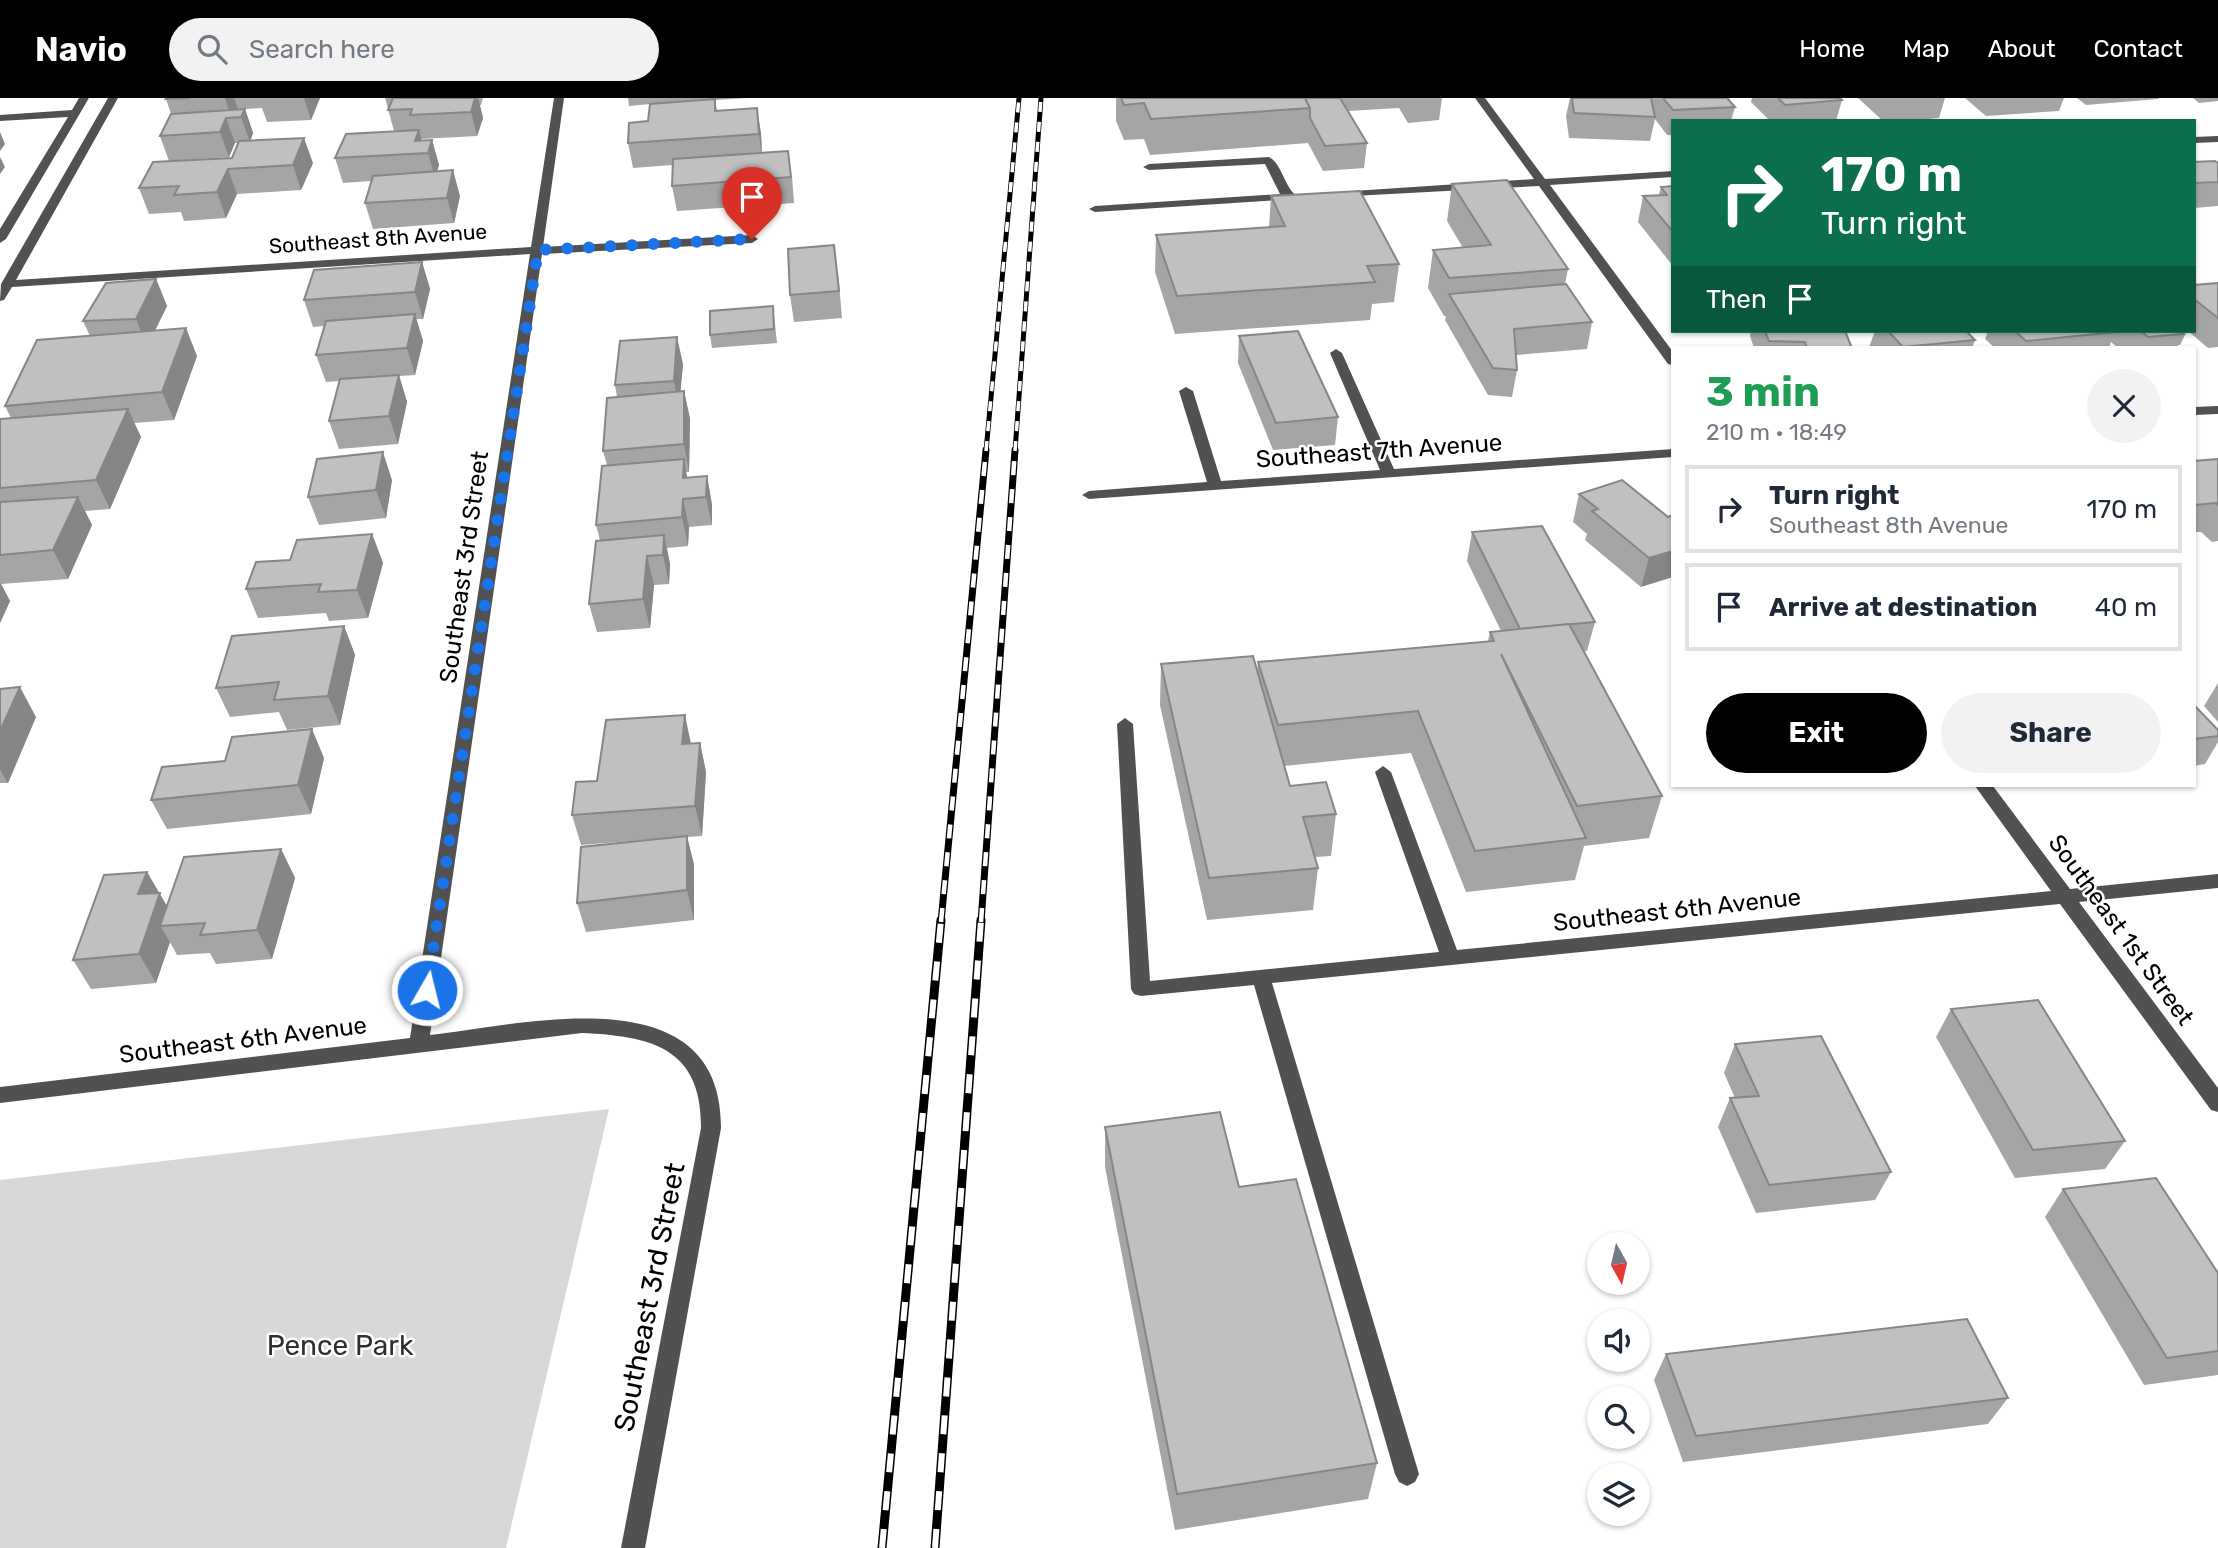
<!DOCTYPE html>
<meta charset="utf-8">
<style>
body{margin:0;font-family:Rubik,sans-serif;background:#f2f2f3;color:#1f2937;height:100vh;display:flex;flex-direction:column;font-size:26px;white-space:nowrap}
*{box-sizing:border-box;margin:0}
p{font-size:23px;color:#747a83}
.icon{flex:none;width:38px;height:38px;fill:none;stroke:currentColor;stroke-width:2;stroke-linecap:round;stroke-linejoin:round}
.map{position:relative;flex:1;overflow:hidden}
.panel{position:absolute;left:1671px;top:248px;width:525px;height:441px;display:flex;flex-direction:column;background:#fff;border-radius:0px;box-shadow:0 2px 5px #0004}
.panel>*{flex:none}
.guide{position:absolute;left:1671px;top:21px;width:525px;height:214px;border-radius:0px;box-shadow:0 2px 5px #0004;background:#0b6e4f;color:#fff;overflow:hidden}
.needle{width:46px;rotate:172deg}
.tools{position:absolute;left:1587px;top:1134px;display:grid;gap:14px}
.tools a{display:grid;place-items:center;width:63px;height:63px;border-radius:50%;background:#fff;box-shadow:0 2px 5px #0004;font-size:35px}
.pin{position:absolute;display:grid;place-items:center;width:60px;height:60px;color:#fff;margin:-72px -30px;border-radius:50% 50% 50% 0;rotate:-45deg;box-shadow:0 0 7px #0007}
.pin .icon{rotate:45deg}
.me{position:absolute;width:77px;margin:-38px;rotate:8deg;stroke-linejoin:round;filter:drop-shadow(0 0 5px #0008)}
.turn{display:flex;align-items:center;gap:24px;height:147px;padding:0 35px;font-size:32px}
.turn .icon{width:91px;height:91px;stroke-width:2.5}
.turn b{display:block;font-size:49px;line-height:60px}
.then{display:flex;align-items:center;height:66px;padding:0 35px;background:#0003;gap:14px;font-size:26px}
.round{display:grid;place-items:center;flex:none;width:74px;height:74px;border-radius:37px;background:#f2f2f3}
.head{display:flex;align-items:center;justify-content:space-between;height:119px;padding:0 35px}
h1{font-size:42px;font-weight:700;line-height:52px;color:#1e9e55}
.primary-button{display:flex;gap:14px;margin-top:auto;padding:14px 35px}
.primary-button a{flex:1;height:80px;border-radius:42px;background:#000;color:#fff;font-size:28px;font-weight:700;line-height:80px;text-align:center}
.primary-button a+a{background:#f2f2f3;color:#1f2937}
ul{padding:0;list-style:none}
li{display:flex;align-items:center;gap:21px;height:88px;margin:0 14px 10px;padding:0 21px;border:4px solid #e0e1e3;border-radius:0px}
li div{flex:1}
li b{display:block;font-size:26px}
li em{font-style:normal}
header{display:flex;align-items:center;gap:42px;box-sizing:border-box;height:98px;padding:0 35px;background:#000;color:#fff}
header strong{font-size:33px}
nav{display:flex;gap:38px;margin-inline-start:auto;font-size:24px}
.search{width:490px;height:63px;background:#f2f2f3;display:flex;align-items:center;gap:18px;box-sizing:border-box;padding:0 24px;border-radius:38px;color:#747a83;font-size:26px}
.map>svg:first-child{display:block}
.green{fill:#d8d8d8}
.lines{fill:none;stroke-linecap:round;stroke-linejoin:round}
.minor{fill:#515151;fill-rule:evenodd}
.rail-far2-casing{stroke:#000;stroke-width:5}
.rail-far1-casing{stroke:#000;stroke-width:7}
.rail-casing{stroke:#000;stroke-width:9}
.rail-far2{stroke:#fff;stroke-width:3.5;stroke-dasharray:10;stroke-linecap:butt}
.rail-far1{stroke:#fff;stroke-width:4.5;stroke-dasharray:14;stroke-linecap:butt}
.rail{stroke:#fff;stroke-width:6;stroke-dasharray:19;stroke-linecap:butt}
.wall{fill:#a5a5a5}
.shaded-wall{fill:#868686}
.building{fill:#c0c0c0;stroke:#868686;stroke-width:2}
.route{stroke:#1a73e8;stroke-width:12;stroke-dasharray:0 21.6}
.labels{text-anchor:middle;stroke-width:5;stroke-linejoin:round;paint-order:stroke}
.far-street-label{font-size:21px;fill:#000;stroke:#fff}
.street-label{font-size:24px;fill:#000;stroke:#fff}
.near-street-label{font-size:28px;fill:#000;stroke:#fff}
.near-park-label{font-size:28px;fill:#2f2f2f;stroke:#fff}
</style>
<header>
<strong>Navio</strong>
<div class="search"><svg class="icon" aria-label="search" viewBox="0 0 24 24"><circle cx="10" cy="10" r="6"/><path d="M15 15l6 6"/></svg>Search here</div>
<nav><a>Home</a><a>Map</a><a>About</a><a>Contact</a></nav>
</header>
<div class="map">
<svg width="2218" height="1450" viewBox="0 0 2218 1450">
<rect width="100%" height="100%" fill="#fff"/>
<path class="green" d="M609,1011l-103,439h-506v-368z"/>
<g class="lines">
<g class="minor">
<path d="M79,0h10l-83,141 -6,4v-14l68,-112 -68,4v-6l72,-5z"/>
<path d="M108,0h10l-102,182 515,-33 23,-149h10l-21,149 209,-12 6,4 -6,4 -210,11 -112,781c96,-11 292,-61 291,93l-76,420h-24l80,-420c1,-81 -51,-92 -119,-95l-582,70v-16l410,-49 120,-784 -518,33 -8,13 -4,1 1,-17z"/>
<path d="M1475,0h10l60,81 128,-8v6l-123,8 123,167v13l-5,-1 -129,-178 -205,11 -2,-2 6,-3 196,-13z"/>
<path d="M2218,38v6l-24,1v-6z"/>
<path d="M1269,59c14,8 15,31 29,40l-2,2 -201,13 -6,-3 6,-3 185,-12 -15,-30 -116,6 -6,-3 6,-3z"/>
<path d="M1336,251l6,4 52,116 279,-20v8l-584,42 -7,-4 7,-4 118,-9 -28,-91 7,-4 7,4 28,90 159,-11 -50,-117z"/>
<path d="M2218,308v8l-24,1v-8z"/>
<path d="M1125,620l8,6 17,257 289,-29 -64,-180 8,-6 8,6 66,178 594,-59 -76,-105h18l77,103 148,-15v14l-139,14 139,186v24l-7,-2 -151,-206 -788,79 147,491 -4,8 -8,4 -8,-4 -4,-8 -141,-489 -113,11 -7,-2 -3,-5 -14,-265z"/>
</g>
<defs>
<g id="rail-far2">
<path d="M986,353l33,-353"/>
<path d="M1015,353l26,-353"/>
</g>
<g id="rail-far1">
<path d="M941,824l45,-472"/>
<path d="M981,824l34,-472"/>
</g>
<g id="rail">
<path d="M882,1450l59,-628"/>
<path d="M935,1450l46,-628"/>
</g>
</defs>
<use href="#rail-far2" class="rail-far2-casing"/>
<use href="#rail-far1" class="rail-far1-casing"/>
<use href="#rail" class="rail-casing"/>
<use href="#rail-far2" class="rail-far2"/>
<use href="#rail-far1" class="rail-far1"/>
<use href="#rail" class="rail"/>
</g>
<g class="wall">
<path d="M167,0h153l-9,22 -44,2 -5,-14 -17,1 8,24 -3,8 63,22 -12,27 -64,4 -11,24 -42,3 -3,-9 -32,2 -10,-26 93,-30 7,-15h-4l-6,14 -60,4 -9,-25 11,-22 -5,-15z"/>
<path d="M385,0h98l-2,7h-1l3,13 -6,18 -56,3v1h11l7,25 -2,6 23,25 -6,27 -81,6 -8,-26 6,-22 -28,2 -8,-25 59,-27z"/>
<path d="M628,0h120l-33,2 2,10 44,23 1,20 30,23 2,27 -117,8 -5,-25v-21l-39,3 -5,-25 20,-22 2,-17 -21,2z"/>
<path d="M1116,0h326l-3,22 -31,3 -9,-15 -51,3 19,32 -3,25 -41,3 -15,-28 -158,12 -6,-16 -20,1 -8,-19z"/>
<path d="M1570,0h160l-1,2 6,7 -4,14h-58v14h-6l-12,-16 -5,22 -81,-3 -3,-22z"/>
<path d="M1752,0h88l2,2 -6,21h-66l-19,-19z"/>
<path d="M1858,0h87l-6,20 -35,3h-21z"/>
<path d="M1965,0h99l-5,13 -73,5z"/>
<path d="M2077,0h82l-1,1 -72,6z"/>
<path d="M2193,0h25v3l-19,2z"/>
<path d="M2194,64l24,1v43l-24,2z"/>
<path d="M1452,86l116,85 -3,15 27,38 -5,27 -71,6 1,15 -5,27 -24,-2 -43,-75 1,-4h-2l-16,-28 5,-38 30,-2 -16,-27z"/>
<path d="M1673,88v80l-35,-44 5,-26 16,-1 2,-8z"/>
<path d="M1271,98l128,68 -5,38 -22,2 -2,16 -195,14 -20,-62 1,-37 113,-8z"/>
<path d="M422,164l8,27 -7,30h-7l7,22 -8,34 -16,1 8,26 -9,42 -59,5 -10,-28 11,-40 -14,1 -10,-27 8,-29 -11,1 -9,-27z"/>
<path d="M838,174l4,46 -48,4 -4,-27z"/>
<path d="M156,181l11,27 -12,25 42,25 -23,64 -40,3 7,14 -31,72 -25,2 7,14 -24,54 -67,5 9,17 -10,22v-204l11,-1 -6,-12 85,-70 -7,-15z"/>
<path d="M2218,185v64l-10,1 -20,-17h6v-46z"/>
<path d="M773,208l4,37 -65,5 -2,-13z"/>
<path d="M1751,233h94l7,17h-98l-4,-12z"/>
<path d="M1875,233h91l9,9 -3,8h-102l-1,-1z"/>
<path d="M1988,233h199l-7,14h-2l-2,3h-58l-7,-6 -2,6h-114l-10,-9z"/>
<path d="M1239,238l99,81 -3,28 -62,5 -35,-87z"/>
<path d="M683,266l-3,28 4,-1 6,28 -1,53h-3l1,6 20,-2 5,29v20l-23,2 -1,19 -21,2 3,16 -1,20 -15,1 -4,43 -53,4 -8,-28 11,-64 -4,-15 11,-60 -4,-14 14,-54 -2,-12z"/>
<path d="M2218,361v82l-6,1 -11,-10h-7v-71z"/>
<path d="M392,382l-6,38 -67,7 -11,-28z"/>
<path d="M1579,396l89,23 -27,70 -56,-47 2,-6 -14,-12z"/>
<path d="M1472,434l123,90 -8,29h-3l78,145 -13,42 -65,8 -9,34 -109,12 -55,-139 -127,13 6,20 46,28 -5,42 -16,1 3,11 -5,42 -106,10 -47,-215 1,-41 96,8 1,-10 230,-21 2,-9 11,-1 -34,-70z"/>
<path d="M372,436l11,29 -15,55 -39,3 -3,-8 -68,5 -12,-29z"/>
<path d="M344,528l11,29 -15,70 -53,5 -8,-18 -49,5 -14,-29z"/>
<path d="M2218,585v39l-14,-16z"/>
<path d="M0,591l36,28 -28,66h-8z"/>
<path d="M2194,607l24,25v12l-13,22 -11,2z"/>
<path d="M691,645h9l6,29 -4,64 -15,1 7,28v55l-108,12 -9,-29 80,-64 -76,6 -9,-30 25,-34z"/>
<path d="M324,660l-13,56 -144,15 -16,-29z"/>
<path d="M281,751l14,29 -23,81 -56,5 -6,-11 -33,2 -7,-13 -14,41 -65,6 -18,-29 74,-88 20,34z"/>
<path d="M1951,911l174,132 -20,28 -90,9 -79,-141z"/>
<path d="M1735,946l156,128 -16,28 -119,13 -38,-86 12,-29h5l-11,-25z"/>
<path d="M1105,1029l134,60 138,276 -9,36 -193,31 -70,-363z"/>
<path d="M2063,1091l155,84v102l-74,10 -99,-168z"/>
<path d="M1666,1256l342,44 -20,26 -305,38 -29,-82z"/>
</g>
<g class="shaded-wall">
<path d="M225,0h9l4,11 -7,9z"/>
<path d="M304,0h16l-9,22z"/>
<path d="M475,0h3l5,20 -6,18 -6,-24z"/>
<path d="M757,10l4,25 1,26 -3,-25z"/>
<path d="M245,11l8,24 -3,9 -9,-25z"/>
<path d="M226,20l9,25 -6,14 -9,-25z"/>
<path d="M419,32l6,23 -10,-12z"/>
<path d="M0,34l5,12 -5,7z"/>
<path d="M304,40l9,25 -12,27 -8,-25z"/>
<path d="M432,42l7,25 -4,13 -7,-25z"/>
<path d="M0,59l5,10 -5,7z"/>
<path d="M228,71l9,25 -11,24 -9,-26z"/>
<path d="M453,72l7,26 -6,27 -7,-25z"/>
<path d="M422,164l8,27 -7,30 -8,-27z"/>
<path d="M156,181l11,27 -20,40 -11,-27z"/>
<path d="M415,216l8,27 -8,34 -8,-27z"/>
<path d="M186,230l11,28 -23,64 -12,-28z"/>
<path d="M677,239l6,27 -4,44 -5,-27z"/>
<path d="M399,277l8,27 -9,42 -9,-28z"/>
<path d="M684,293l6,28 -1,53 -5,-28z"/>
<path d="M128,311l13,28 -31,72 -14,-29z"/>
<path d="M383,354l9,28 -6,38 -10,-28z"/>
<path d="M684,361l5,29 -6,-10z"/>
<path d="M707,378l5,29v20l-6,-28z"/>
<path d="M78,399l14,28 -24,54 -15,-29z"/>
<path d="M683,401l6,28 -1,19 -6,-29z"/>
<path d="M372,436l11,29 -15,55 -11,-28z"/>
<path d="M664,437l6,29 -1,20 -6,-29z"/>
<path d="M1673,453v26l-32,10 8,-29z"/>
<path d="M647,458l7,29 -4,43 -7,-29z"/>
<path d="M0,484l10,19 -10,22z"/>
<path d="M344,528l11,29 -15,70 -12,-29z"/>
<path d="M20,589l16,30 -28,66 -8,-13v-39z"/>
<path d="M685,617l6,29h-9z"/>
<path d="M312,631l12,29 -13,56 -13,-29z"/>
<path d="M700,645l6,29 -4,64 -7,-30z"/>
<path d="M687,738l7,29v55l-7,-30z"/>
<path d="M281,751l14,29 -23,81 -15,-29z"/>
<path d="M147,774l29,50 -16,4 10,16 -14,41 -17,-29 -1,-60z"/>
</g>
<g class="building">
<path d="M167,0h23l-24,1z"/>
<path d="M393,0h82l-4,14 -61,3 2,-6 -24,1z"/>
<path d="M1121,0h184l5,10 -159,11 -7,-16 -20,2z"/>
<path d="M1305,0h35l27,45 -42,3 -15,-28v-10z"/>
<path d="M1572,0h79l4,19 -81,-4z"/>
<path d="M1663,0h64l8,9 -62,3z"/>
<path d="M1778,0h62l2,2 -57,5z"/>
<path d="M715,1v12l42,-3 2,26 -131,9 1,-20 19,-2 2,-17z"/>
<path d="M245,11l-4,8 -15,1 -6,14 -60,4 11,-22z"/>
<path d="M419,32l-4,11 17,-1 -4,13 -93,5 11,-24z"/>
<path d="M304,40l-11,27 -65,4 -11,23 -43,3 5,-9 -40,2 14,-26 79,-4 7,-17z"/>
<path d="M788,53l3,26 -119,9 1,-27z"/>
<path d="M2215,63l3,2v19l-24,1v-21z"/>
<path d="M453,72l-6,28 -82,5 8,-27z"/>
<path d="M1507,82l61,89 -119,9 -16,-28 58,-5 -39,-61z"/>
<path d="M1673,88v46l-30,-36 24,-1 -6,-8z"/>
<path d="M1360,93l39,73 -32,2 8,16 -198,14 -21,-61 129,-9 -14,-30z"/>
<path d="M834,147l5,46 -49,4 -2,-46z"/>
<path d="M422,164l-7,30 -111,8 10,-30z"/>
<path d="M156,181l-20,40 -53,2 23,-38z"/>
<path d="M2218,185v35l-24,-19v-14z"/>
<path d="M1566,186l26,38 -78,7 3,41 -24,-2 -44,-74z"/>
<path d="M773,208l1,23 -64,6v-24z"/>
<path d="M415,216l-8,34 -91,7 10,-34z"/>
<path d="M186,230l-24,64 -157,14 32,-66z"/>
<path d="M1298,233l40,86 -62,6 -37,-87z"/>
<path d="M1765,233h80l7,17h-45l-2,-6 -36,-1z"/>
<path d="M1888,233h78l9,9 -72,7z"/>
<path d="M2015,233h99l2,1 -90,9z"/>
<path d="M2141,233h38l4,3 -35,3z"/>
<path d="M677,239l-3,44 -59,4 5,-44z"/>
<path d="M399,277l-10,41 -60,5 11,-42z"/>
<path d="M684,293v53l-81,7 4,-53z"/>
<path d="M128,311l-32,71 -96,8v-69z"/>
<path d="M383,354l-7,38 -68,7 9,-38z"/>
<path d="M684,361l-1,19 24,-2 -1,21 -23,2 -1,18 -86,8 6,-59z"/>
<path d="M2218,361v46l-2,-2 -22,2v-44z"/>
<path d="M1622,382l46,37 5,-2v36l-24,7 -57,-47 6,-2 -19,-15z"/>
<path d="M78,399l-25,53 -53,5v-53z"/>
<path d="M1542,428l53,96 -75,7 -48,-97z"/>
<path d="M372,436l-15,56 -39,2 3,-8 -75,5 10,-27 34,-2 7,-20z"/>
<path d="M664,437l-1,20 -16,1 -4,43 -54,5 7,-63z"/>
<path d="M1569,526l93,172 -85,10 -76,-152 85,184 -111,13 -57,-140 -140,14 -20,-63 236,-21 -4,-9z"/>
<path d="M344,528l-16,70 -54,4 5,-18 -63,6 16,-52z"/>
<path d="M1253,558l37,130 36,-4 10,32 -33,3 15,51 -109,10 -48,-214z"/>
<path d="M20,589l-20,44v-42z"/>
<path d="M2194,607l24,25v6l-24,3z"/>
<path d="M685,617l-3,29 18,-1 -5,63 -123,9 4,-33 21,-1 9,-61z"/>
<path d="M312,631l-14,56 -147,15 11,-33 63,-6 7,-24z"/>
<path d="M687,738v54l-110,13 4,-56z"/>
<path d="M281,751l-24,81 -57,5 5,-12 -45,3 24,-69z"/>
<path d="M147,774l-9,22 22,-1 -21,61 -66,6 31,-85z"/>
<path d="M2038,902l87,141 -92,9 -82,-141z"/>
<path d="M1821,938l70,136 -122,13 -39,-87 29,-2 -24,-52z"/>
<path d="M1220,1014l19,75 57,-8 81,284 -200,31 -72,-367z"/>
<path d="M2156,1080l62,95v78l-51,7 -104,-169z"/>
<path d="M1967,1221l41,79 -312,38 -30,-82z"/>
</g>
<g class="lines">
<path class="route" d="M427,892l111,-740 214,-11"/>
</g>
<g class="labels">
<g class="far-street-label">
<text transform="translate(378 141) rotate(-4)" y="7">Southeast 8th Avenue</text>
</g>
<g class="street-label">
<text transform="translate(1379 353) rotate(-4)" y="8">Southeast 7th Avenue</text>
<text transform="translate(464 469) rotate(-82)" y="8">Southeast 3rd Street</text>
<text transform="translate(1677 812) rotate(-6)" y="8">Southeast 6th Avenue</text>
<text transform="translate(2121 832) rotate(54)" y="8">Southeast 1st Street</text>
<text transform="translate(243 942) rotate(-7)" y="8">Southeast 6th Avenue</text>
</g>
<g class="near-street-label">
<text transform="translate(649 1199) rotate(-79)" y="10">Southeast 3rd Street</text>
</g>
<g class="near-park-label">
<text x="340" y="1257">Pence Park</text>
</g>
</g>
</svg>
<div class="tools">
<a><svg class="needle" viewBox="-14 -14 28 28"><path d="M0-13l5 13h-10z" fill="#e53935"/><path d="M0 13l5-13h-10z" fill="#747a83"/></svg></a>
<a><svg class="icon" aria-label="sound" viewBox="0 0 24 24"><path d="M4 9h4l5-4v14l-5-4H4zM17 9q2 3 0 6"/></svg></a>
<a><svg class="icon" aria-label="search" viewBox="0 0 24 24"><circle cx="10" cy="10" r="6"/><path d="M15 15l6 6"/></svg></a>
<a><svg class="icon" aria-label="layers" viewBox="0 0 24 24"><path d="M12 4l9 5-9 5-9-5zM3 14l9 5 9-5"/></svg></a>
</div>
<div class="pin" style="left:752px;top:141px;background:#d93025"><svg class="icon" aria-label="arrive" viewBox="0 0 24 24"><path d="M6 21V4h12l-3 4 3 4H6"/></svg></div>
<svg class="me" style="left:427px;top:892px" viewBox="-20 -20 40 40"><circle r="17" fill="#1a73e8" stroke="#fff" stroke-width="3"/><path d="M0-11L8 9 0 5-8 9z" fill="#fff"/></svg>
<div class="guide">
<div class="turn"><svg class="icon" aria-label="right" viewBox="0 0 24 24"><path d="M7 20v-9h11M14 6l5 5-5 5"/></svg><div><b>170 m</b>Turn right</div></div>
<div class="then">Then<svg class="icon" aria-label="arrive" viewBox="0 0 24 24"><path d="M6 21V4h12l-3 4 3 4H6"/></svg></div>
</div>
<section class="panel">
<div class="head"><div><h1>3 min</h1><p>210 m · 18:49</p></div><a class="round"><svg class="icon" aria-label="close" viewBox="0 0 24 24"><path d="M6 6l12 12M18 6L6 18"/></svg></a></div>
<ul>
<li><svg class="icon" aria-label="right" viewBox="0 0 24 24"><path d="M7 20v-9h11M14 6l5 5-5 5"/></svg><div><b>Turn right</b><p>Southeast 8th Avenue</p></div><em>170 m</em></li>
<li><svg class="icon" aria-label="arrive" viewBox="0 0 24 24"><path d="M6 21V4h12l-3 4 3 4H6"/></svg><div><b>Arrive at destination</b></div><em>40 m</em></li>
</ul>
<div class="primary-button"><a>Exit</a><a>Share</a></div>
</section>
</div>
